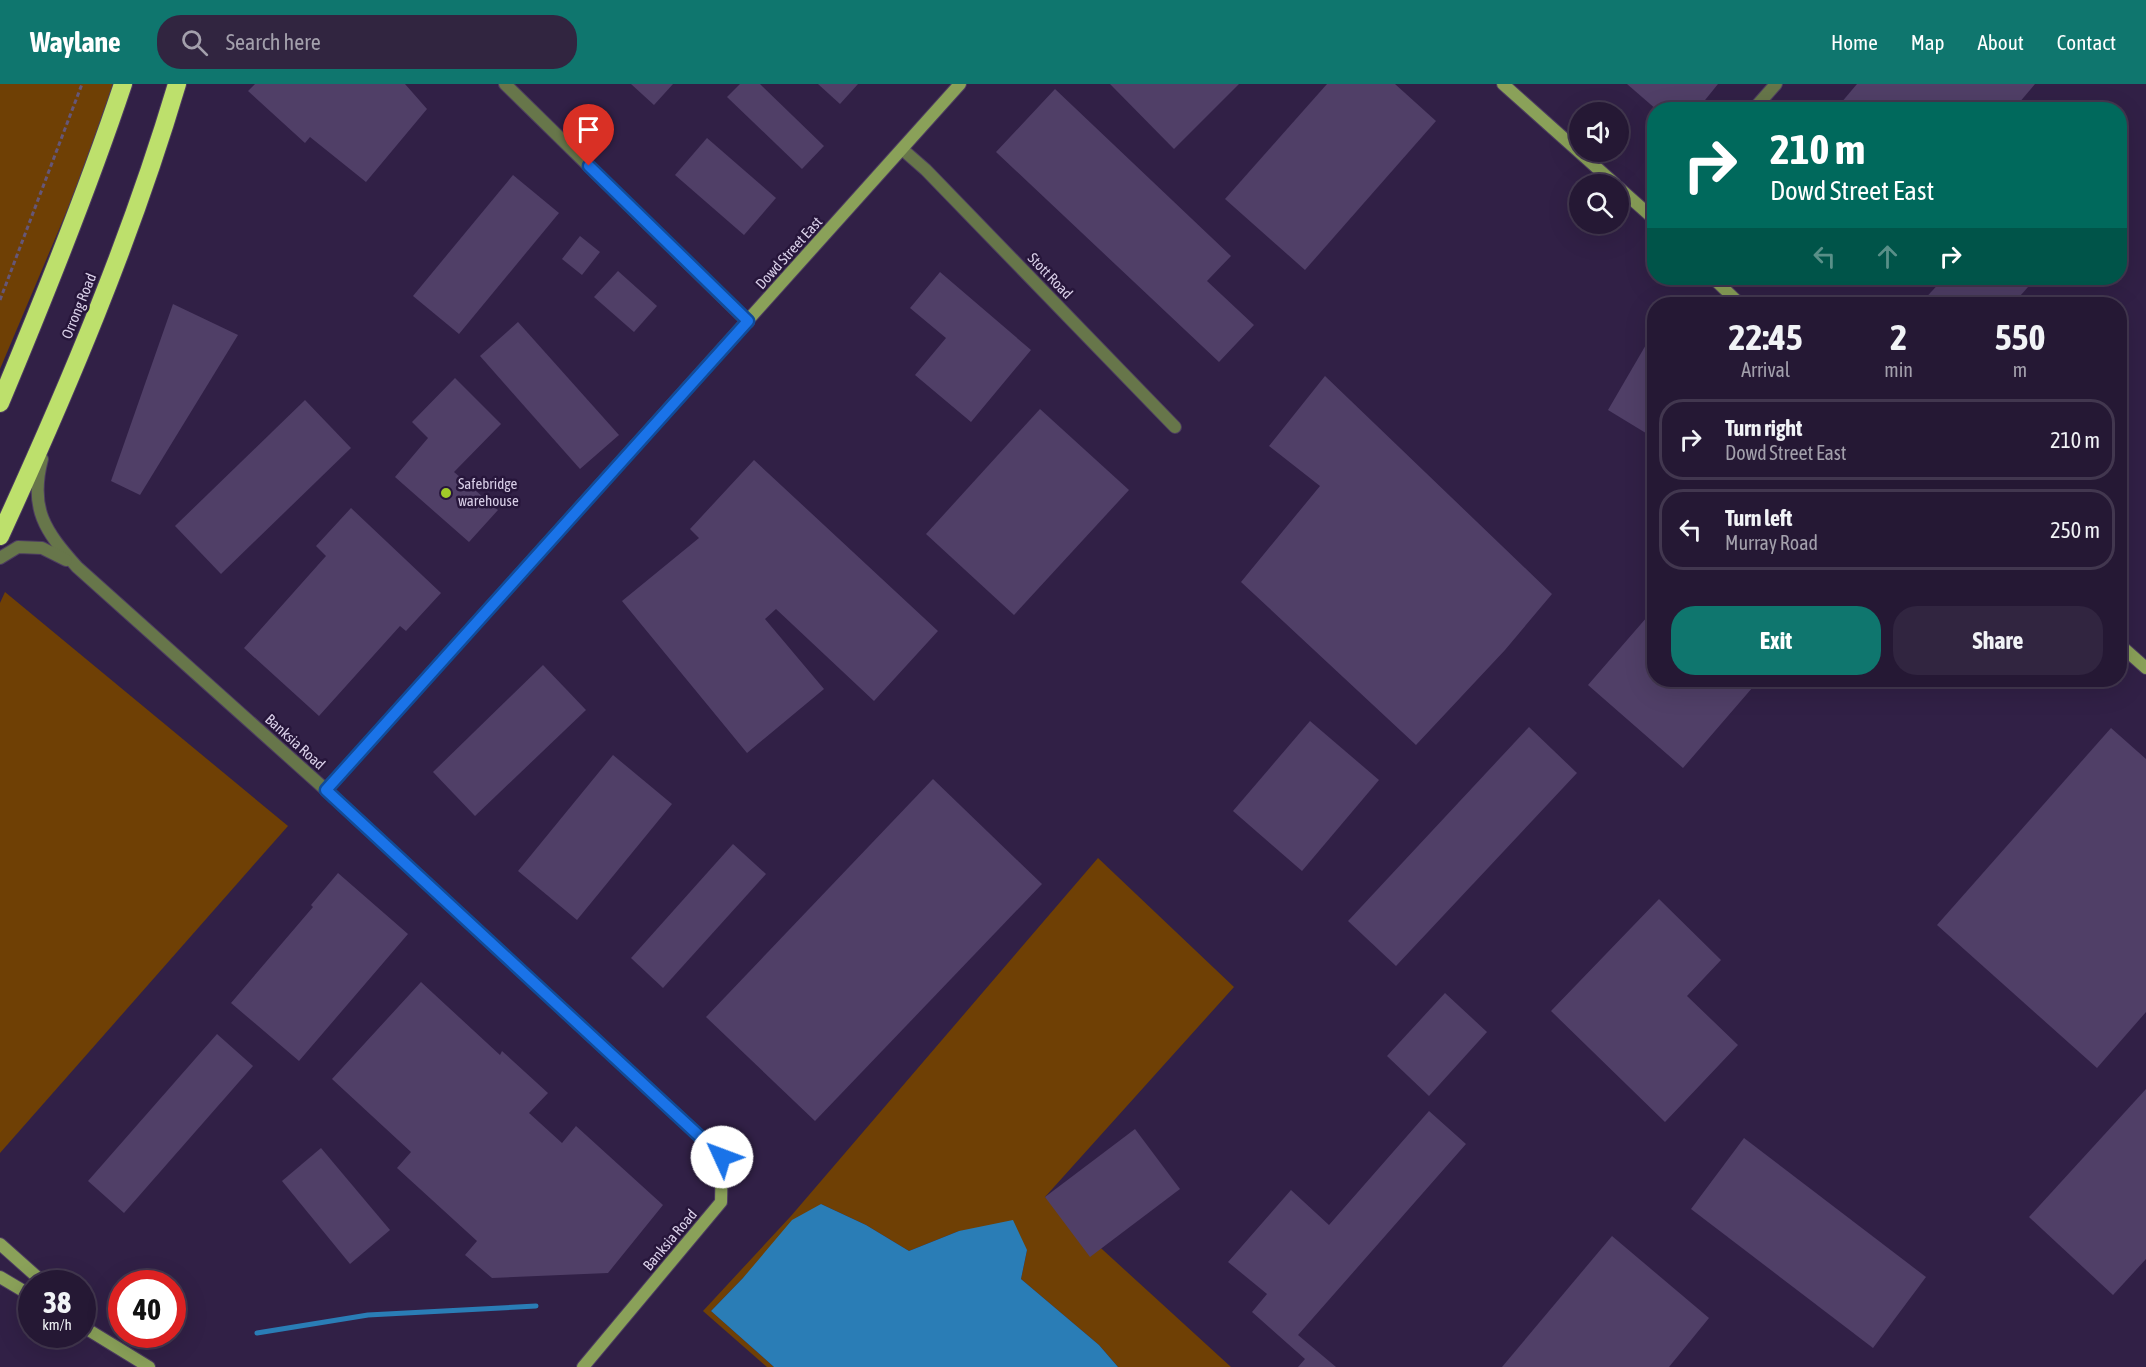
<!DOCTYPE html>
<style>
body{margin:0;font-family:"Asap Condensed",sans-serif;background:#312540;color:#f1f3f6;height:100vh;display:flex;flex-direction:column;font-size:22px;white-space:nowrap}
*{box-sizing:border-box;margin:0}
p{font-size:20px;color:#a3a0ac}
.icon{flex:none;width:33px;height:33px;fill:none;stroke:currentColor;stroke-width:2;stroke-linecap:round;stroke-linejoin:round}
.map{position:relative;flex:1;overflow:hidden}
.sheet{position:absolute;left:1647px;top:213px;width:480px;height:390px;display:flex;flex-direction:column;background:#251834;border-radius:24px;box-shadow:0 6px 24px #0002,0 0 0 2px #42374f}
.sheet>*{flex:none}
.guide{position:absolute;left:1647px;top:18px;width:480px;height:183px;border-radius:24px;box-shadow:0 6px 24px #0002,0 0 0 2px #42374f;background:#00695c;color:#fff;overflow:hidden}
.tools{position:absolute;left:1569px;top:18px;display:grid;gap:12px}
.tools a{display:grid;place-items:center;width:60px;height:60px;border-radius:50%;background:#251834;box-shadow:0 6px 24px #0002,0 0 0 2px #42374f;font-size:30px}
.speed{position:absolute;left:18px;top:1186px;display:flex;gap:12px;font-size:30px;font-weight:700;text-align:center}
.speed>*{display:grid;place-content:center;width:78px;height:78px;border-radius:50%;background:#251834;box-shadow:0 6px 24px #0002,0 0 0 2px #42374f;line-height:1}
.speed small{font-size:15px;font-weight:400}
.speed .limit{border:9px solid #d22;background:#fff;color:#111}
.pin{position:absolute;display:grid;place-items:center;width:51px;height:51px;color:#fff;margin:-62px -26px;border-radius:50% 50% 50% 0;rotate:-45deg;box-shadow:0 0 6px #0007}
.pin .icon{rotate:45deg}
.me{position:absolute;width:66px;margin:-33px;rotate:313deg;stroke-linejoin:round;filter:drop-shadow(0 0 4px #0008)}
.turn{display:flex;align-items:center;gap:21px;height:126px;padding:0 24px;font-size:27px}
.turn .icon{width:78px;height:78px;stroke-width:2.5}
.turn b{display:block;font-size:42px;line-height:51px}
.lanes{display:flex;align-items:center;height:57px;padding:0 24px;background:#0003;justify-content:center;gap:30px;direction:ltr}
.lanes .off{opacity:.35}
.eta{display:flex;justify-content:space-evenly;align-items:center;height:102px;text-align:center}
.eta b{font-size:36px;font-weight:700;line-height:42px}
.cta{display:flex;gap:12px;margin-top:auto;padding:12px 24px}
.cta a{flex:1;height:69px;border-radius:24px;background:#0f766e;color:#fff;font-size:24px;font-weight:700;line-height:69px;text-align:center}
.cta a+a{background:#312540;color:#f1f3f6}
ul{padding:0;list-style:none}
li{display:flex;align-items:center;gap:18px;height:81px;margin:0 12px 9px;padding:0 12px;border:3px solid #42374f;border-radius:24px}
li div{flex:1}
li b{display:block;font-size:22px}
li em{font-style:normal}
header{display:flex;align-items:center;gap:36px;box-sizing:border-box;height:84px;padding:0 30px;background:#0f766e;color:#fff}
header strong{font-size:28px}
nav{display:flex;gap:33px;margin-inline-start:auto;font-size:21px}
.search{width:420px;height:54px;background:#312540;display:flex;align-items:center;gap:15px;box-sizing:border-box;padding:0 21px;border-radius:24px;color:#a3a0ac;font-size:22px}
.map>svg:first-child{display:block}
.green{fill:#6f4005}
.water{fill:#2a7db6}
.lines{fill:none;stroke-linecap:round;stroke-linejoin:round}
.stream{stroke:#2a7db6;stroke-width:5}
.building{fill:#503f67}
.street-casing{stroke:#4c3c60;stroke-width:14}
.secondary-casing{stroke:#4c3c60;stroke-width:14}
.highway-casing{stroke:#4c3c60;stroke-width:20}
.path{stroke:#655678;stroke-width:3;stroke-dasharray:4.5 3;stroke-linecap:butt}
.street{stroke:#67764a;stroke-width:12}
.secondary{stroke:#8aa159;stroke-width:12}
.highway{stroke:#bde06c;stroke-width:18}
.route-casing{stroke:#114b97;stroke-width:15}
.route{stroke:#1a73e8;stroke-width:10}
.poi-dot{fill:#a1c929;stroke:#27163b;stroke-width:2}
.labels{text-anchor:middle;stroke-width:5;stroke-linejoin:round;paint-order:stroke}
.street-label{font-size:15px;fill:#d9cfe8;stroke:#27163b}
.poi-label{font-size:15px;fill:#d9cfe8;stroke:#27163b;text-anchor:start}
</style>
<header>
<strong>Waylane</strong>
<div class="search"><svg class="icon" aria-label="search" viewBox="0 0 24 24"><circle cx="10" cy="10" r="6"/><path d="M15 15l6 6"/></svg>Search here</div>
<nav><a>Home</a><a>Map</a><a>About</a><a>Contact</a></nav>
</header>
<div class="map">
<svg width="2146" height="1283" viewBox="0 0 2146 1283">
<rect width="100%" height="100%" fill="#312046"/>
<g class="green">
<path d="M0,0h115l-33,91 -82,194z"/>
<path d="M5,508l283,234 -288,327v-550z"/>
<path d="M1098,774l136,129 -189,210 186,170h-113l-19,-22 -78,-66 6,-29 -68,-19 -50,20 -43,-26 -45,-21 -78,74 -32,33 63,56h-7l-64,-56 88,-95z"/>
</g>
<path class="water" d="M821,1120l45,21 43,26 50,-20 54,-11 14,30 -6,29 78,66 19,22h-344l-63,-56 32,-33 49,-58z"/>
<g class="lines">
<path class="stream" d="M257,1249l111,-18 168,-9"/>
</g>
<g class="building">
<path d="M255,0h150l22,25 -61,73 -56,-45 -5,6 -57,-52z"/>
<path d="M631,0h42l-19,21z"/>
<path d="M740,0h20l64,62 -22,23 -75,-72z"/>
<path d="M818,0h40l-18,20z"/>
<path d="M1110,0h129l-65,65z"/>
<path d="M1327,0h68l41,37 -131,149 -80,-71z"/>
<path d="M1627,0h91l-21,26h-40z"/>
<path d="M1857,0h178l-22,26h-178z"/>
<path d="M1055,5l176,167 -24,25 47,44 -35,37 -223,-210z"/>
<path d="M707,54l69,60 -32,37 -69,-60z"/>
<path d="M513,91l46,38 -100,121 -46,-38z"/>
<path d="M580,152l20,16 -18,23 -20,-16z"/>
<path d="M618,187l39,35 -23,26 -40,-35z"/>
<path d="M940,188l91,78 -60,72 -56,-47 31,-37 -36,-30z"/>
<path d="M1944,194h92l-23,26h-93z"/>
<path d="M173,220l65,31 -98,160 -29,-14z"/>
<path d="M518,238l101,113 -39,34 -100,-113z"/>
<path d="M1654,247v107l-46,-28z"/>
<path d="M1325,292l227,218 -47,56 -89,95 -175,-163 79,-96 -51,-40z"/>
<path d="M455,294l46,46 -47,48 44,38 -29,32 -74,-65 33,-39 -16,-16z"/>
<path d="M305,316l46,48 -130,126 -46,-48z"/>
<path d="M1040,325l89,81 -115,125 -88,-81z"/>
<path d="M754,376l184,171 -64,70 -98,-92 -11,10 59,70 -77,64 -125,-152 77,-63 -9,-9z"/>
<path d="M351,424l90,85 -35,38 -6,-5 -81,90 -75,-68 82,-92 -10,-10z"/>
<path d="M1654,525v71h105l-76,88 -95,-83z"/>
<path d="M543,581l43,45 -111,106 -42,-44z"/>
<path d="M1310,637l69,59 -77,91 -69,-60z"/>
<path d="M1529,643l48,46 -181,193 -48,-45z"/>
<path d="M2111,644l35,31v253l-49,56 -160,-143z"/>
<path d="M613,671l59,49 -95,116 -59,-49z"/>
<path d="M933,695l109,105 -227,237 -109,-104z"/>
<path d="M733,760l33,30 -103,114 -32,-30z"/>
<path d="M338,789l70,61 -109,127 -68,-58 82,-96 -2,-2z"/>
<path d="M1659,815l62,61 -34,36 51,49 -73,77 -114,-111z"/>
<path d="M421,898l79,73 2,-4 46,42 -19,20 33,30 14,-17 87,79 -55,68 -116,5 -27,-23 12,-14 -80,-73 14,-16 -79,-73z"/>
<path d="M1445,909l42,39 -58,64 -42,-40z"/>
<path d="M217,950l36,32 -129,147 -36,-32z"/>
<path d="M2146,1005v170l-33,36 -84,-78z"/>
<path d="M1429,1027l37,33 -168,191 38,32h-38l7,-8 -53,-47 15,-18 -39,-32 63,-72 38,35z"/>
<path d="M1135,1045l45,60 -90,68 -45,-60z"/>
<path d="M1744,1054l182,139 -53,71 -182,-139z"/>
<path d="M321,1064l69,82 -40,34 -68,-83z"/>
<path d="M1612,1152l97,82 -40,49h-167z"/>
</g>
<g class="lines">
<defs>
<g id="street">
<path d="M505,0l243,238"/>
<path d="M1753,26l23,-26"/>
<path d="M902,65l24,21 249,257"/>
<path d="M42,375c-13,50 3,72 35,108l249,223"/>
<path d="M0,474l18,-11 24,1 24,12"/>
</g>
<g id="secondary">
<path d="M1503,0l112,100"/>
<path d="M1618,103l36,32"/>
<path d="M1713,194l27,26"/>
<path d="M2120,561l26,23"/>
<path d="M0,1160l45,40"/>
<path d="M0,1193l32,19"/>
<path d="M82,1242l67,41"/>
<path d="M583,1283l138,-165 1,-45 -396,-367 634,-706"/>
</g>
<g id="highway">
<path d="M0,319c44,-105 87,-211 123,-319"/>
<path d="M0,452c67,-146 131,-297 177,-452"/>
</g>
</defs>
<use href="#street" class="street-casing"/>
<use href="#secondary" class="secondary-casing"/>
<use href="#highway" class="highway-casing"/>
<path class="path" d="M0,216l82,-216"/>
<use href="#street" class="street"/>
<use href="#secondary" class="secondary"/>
<use href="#highway" class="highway"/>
</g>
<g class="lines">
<defs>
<path id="route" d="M589,82l159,155 -422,469 396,367"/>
</defs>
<use href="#route" class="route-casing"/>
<use href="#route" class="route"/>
</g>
<circle class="poi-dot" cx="446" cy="409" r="6"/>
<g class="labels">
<g class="street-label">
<text transform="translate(789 169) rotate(-48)" y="5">Dowd Street East</text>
<text transform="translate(1050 192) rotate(46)" y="5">Stott Road</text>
<text transform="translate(79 222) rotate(-68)" y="5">Orrong Road</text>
<text transform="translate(295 658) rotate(42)" y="5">Banksia Road</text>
<text transform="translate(670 1156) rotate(-50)" y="5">Banksia Road</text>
</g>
<g class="poi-label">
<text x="458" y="405">Safebridge<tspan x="458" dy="17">warehouse</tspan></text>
</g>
</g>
</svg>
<div class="tools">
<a><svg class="icon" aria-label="sound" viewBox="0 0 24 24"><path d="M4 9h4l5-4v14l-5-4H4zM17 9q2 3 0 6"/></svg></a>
<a><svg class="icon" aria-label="search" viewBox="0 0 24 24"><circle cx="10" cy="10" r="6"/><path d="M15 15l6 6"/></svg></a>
</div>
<div class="speed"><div>38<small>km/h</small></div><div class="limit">40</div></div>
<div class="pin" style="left:589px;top:82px;background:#d93025"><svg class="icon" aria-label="arrive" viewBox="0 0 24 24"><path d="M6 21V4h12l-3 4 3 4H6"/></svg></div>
<svg class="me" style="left:722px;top:1073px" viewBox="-20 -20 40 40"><circle r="19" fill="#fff"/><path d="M0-13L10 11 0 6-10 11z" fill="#1a73e8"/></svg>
<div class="guide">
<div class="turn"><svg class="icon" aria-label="right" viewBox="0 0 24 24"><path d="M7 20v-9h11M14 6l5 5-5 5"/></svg><div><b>210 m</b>Dowd Street East</div></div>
<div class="lanes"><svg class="icon off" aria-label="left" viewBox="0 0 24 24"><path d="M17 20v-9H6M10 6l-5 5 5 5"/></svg><svg class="icon off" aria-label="ahead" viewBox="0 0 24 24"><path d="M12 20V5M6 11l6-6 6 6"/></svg><svg class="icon" aria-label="right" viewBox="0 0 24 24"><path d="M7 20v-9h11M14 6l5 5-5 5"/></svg></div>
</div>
<section class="sheet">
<div class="eta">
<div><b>22:45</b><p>Arrival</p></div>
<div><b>2</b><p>min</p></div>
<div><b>550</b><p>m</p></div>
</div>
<ul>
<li><svg class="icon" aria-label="right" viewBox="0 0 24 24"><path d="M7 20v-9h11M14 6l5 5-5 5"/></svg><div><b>Turn right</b><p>Dowd Street East</p></div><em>210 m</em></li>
<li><svg class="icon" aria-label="left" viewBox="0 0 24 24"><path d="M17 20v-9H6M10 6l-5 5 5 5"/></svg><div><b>Turn left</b><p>Murray Road</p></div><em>250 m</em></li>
</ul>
<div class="cta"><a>Exit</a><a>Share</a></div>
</section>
</div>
